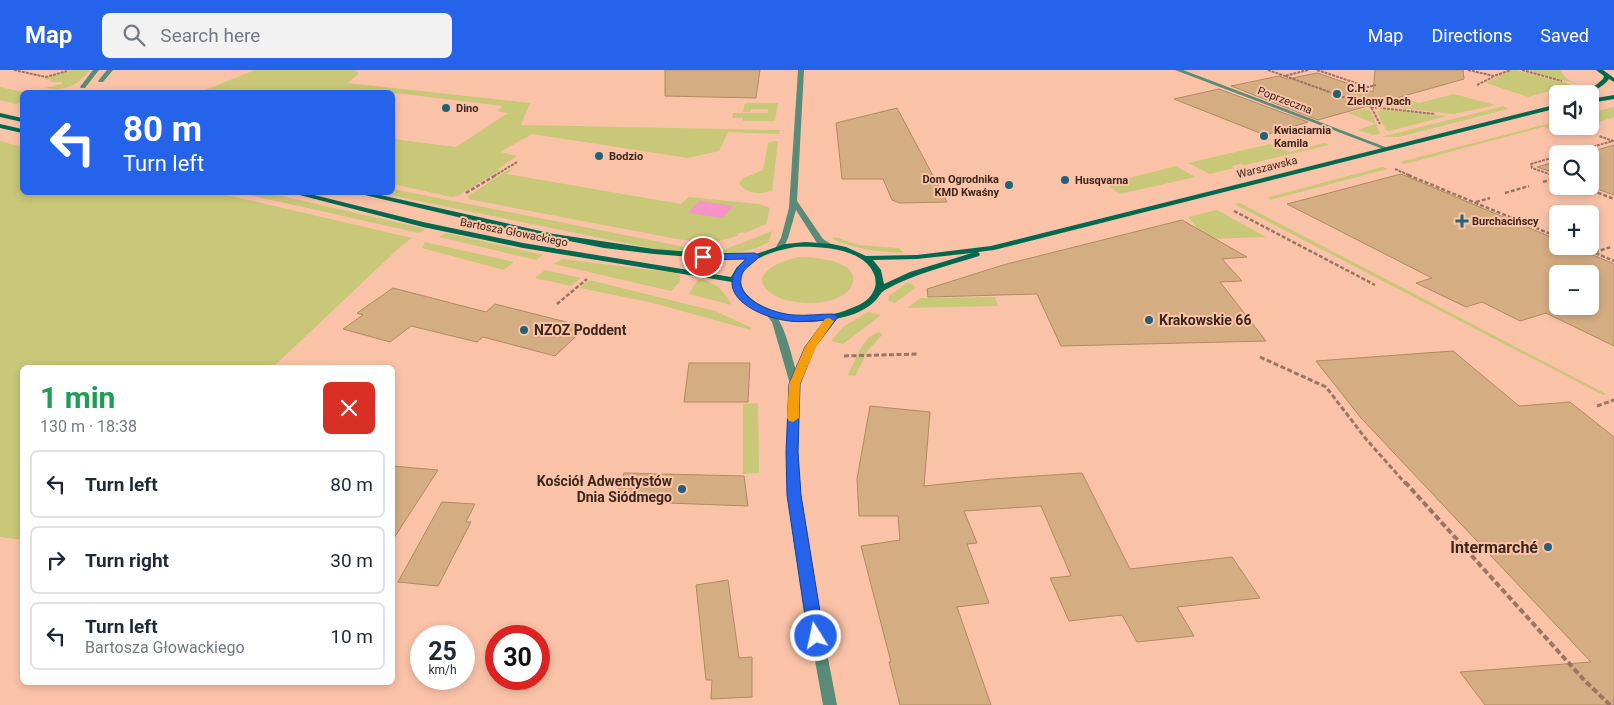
<!DOCTYPE html>
<meta charset="utf-8">
<style>
body{margin:0;font-family:Roboto,sans-serif;background:#f2f2f3;color:#1f2937;height:100vh;display:flex;flex-direction:column;font-size:19px;white-space:nowrap}
*{box-sizing:border-box;margin:0}
p{font-size:16px;color:#747a83}
.icon{flex:none;width:28px;height:28px;fill:none;stroke:currentColor;stroke-width:2;stroke-linecap:round;stroke-linejoin:round}
.map{position:relative;flex:1;overflow:hidden}
.sheet{position:absolute;left:20px;top:295px;width:375px;height:320px;display:flex;flex-direction:column;background:#fff;border-radius:8px;box-shadow:0 2px 8px #0003}
.sheet>*{flex:none}
.top-card{position:absolute;left:20px;top:20px;width:375px;height:105px;border-radius:8px;box-shadow:0 2px 8px #0003;background:#2563eb;color:#fff;overflow:hidden}
.fabs{position:absolute;left:1549px;top:15px;display:grid;gap:10px}
.fabs a{display:grid;place-items:center;width:50px;height:50px;border-radius:8px;background:#fff;box-shadow:0 2px 8px #0003;font-size:25px}
.speed{position:absolute;left:410px;top:555px;display:flex;gap:10px;font-size:25px;font-weight:700;text-align:center}
.speed>*{display:grid;place-content:center;width:65px;height:65px;border-radius:50%;background:#fff;box-shadow:0 2px 8px #0003;line-height:1}
.speed small{font-size:12px;font-weight:400}
.speed .limit{border:8px solid #d22;background:#fff;color:#111}
.pin{position:absolute;display:grid;place-items:center;width:42px;height:42px;color:#fff;margin:-21px;border:2px solid #fff;border-radius:50%;box-shadow:0 1px 5px #0007}
.me{position:absolute;width:55px;margin:-28px;rotate:350deg;stroke-linejoin:round;filter:drop-shadow(0 0 4px #0008)}
.turn{display:flex;align-items:center;gap:18px;height:105px;padding:0 20px;font-size:22px}
.turn .icon{width:65px;height:65px;stroke-width:2.5}
.turn b{display:block;font-size:35px;line-height:42px}
.round{display:grid;place-items:center;flex:none;width:52px;height:52px;border-radius:8px;background:#f2f2f3}
.headline{display:flex;align-items:center;justify-content:space-between;height:85px;padding:0 20px}
h1{font-size:30px;font-weight:700;line-height:38px;color:#1e9e55}
ul{padding:0;list-style:none}
li{display:flex;align-items:center;gap:15px;height:68px;margin:0 10px 8px;padding:0 10px;border:2px solid #e0e1e3;border-radius:8px}
li div{flex:1}
li b{display:block;font-size:19px}
li em{font-style:normal}
header{display:flex;align-items:center;gap:30px;box-sizing:border-box;height:70px;padding:0 25px;background:#2563eb;color:#fff}
header strong{font-size:24px}
nav{display:flex;gap:28px;margin-inline-start:auto;font-size:18px}
.search{width:350px;height:45px;background:#f2f2f3;display:flex;align-items:center;gap:12px;box-sizing:border-box;padding:0 18px;border-radius:8px;color:#747a83;font-size:19px}
.map>svg:first-child{display:block}
.green{fill:#c9c778}
.water{fill:#f893c9}
.building{fill:#d5ad83;stroke:#b08a61;fill-rule:evenodd}
.lines{fill:none;stroke-linecap:round;stroke-linejoin:round}
.path-far3{stroke:#9b7563;stroke-width:2;stroke-dasharray:3 1;stroke-linecap:butt}
.path-far2{stroke:#9b7563;stroke-width:2.5;stroke-dasharray:4 2;stroke-linecap:butt}
.path-far1{stroke:#9b7563;stroke-width:3;stroke-dasharray:5 2.5;stroke-linecap:butt}
.path{stroke:#9b7563;stroke-width:4;stroke-dasharray:6 3;stroke-linecap:butt}
.lane{fill:#5a8b78;fill-rule:evenodd}
.street{fill:#5a8b78;fill-rule:evenodd}
.secondary{fill:#03694e;fill-rule:evenodd}
.route{fill:#2563eb;stroke:#184099}
.slow{fill:#f59e0b}
.poi-dot{fill:#246078;stroke:#fac3a8;stroke-width:2}
.labels{text-anchor:middle;stroke-width:4;stroke-linejoin:round;paint-order:stroke}
.far-poi-label{font-size:11px;font-weight:bold;fill:#3c271d;stroke:#fac3a8;text-anchor:start}
.far-street-label{font-size:11px;fill:#3c271d;stroke:#fac3a8}
.poi-label{font-size:14px;font-weight:bold;fill:#3c271d;stroke:#fac3a8;text-anchor:start}
.near-poi-label{font-size:16px;font-weight:bold;fill:#3c271d;stroke:#fac3a8;text-anchor:end}
</style>
<header>
<strong>Map</strong>
<div class="search"><svg class="icon" aria-label="search" viewBox="0 0 24 24"><circle cx="10" cy="10" r="6"/><path d="M15 15l6 6"/></svg>Search here</div>
<nav><a>Map</a><a>Directions</a><a>Saved</a></nav>
</header>
<div class="map">
<svg width="1614" height="635" viewBox="0 0 1614 635">
<rect width="100%" height="100%" fill="#fac3a8"/>
<g class="green">
<path d="M73,0h17c-11,15 -26,22 -45,18l17,-4v-2h-11v-3l-5,1 -1,-2z"/>
<path d="M255,0h99l5,3 -11,10 182,20 -9,22 259,5 -1,4 -51,-2 -9,19 -31,7 -156,-24 -32,18 17,4 -19,13 2,1 -42,26 -7,1 -58,-13v-45l63,8 52,-34 -11,-2 6,-5 -107,-13 -3,2 -1,-3h-192z"/>
<path d="M1515,0l51,13 5,2 -43,12 -42,-14 20,-11z"/>
<path d="M1525,0h35l6,8 8,5z"/>
<path d="M0,17l23,5 -1,10 -6,2 -16,-4z"/>
<path d="M1454,24l41,11 -41,9 -74,-8 27,-7 12,4z"/>
<path d="M745,33h33l-3,18h-32v-3h-11l1,-5h35v-4h-17l-1,3h-7z"/>
<path d="M1504,36l4,3 -109,28h-18z"/>
<path d="M1614,37v10l-24,8v-12z"/>
<path d="M1364,39l6,1 10,23 -6,2 -17,-5 19,-6 -28,-11z"/>
<path d="M1380,40h7l60,6 -58,15 -3,-1 -9,-18z"/>
<path d="M1551,53l23,7 -16,3 -15,-6 -139,37 -4,-2z"/>
<path d="M0,71l22,6v45l196,1 194,45 -11,8 -128,121 -251,1v172l-22,-3z"/>
<path d="M774,71h4l-6,50c-11,3 -26,4 -33,-8l5,-5 19,-8 5,-27z"/>
<path d="M1324,73l5,2 -84,20 -4,-1 -10,2 3,2 -24,6 -22,-11 82,-19 20,8z"/>
<path d="M1176,96l19,11 -75,17 -14,-10z"/>
<path d="M1382,97l6,2 -118,31 -1,-3z"/>
<path d="M509,99l3,1 -5,4 174,30 8,-7 70,7 11,4 -4,16 -21,9 -3,-1 -5,2 2,1c-26,10 -36,7 -62,4l-209,-40v-3z"/>
<path d="M393,119l267,53 35,7c-10,6 -33,0 -45,-1l-271,-55 13,-1z"/>
<path d="M241,123h27l158,36 -7,4z"/>
<path d="M1240,133l366,191 -3,1 -369,-191z"/>
<path d="M1217,140l49,27 -60,2 -18,-22z"/>
<path d="M772,161l-3,11c-16,9 -33,12 -51,13l3,-4z"/>
<path d="M446,163l97,22 -7,5 -97,-23z"/>
<path d="M835,167l24,8 40,3 4,5c-25,-1 -48,-4 -70,-14z"/>
<path d="M425,172l89,20 -10,8 -82,-22z"/>
<path d="M799,187c13,0 63,3 53,28 -10,23 -64,22 -81,8 -26,-19 12,-33 28,-36z"/>
<path d="M562,189l114,14 4,3v6l-9,9 -117,-27z"/>
<path d="M545,200l36,8 -10,8 -36,-8z"/>
<path d="M698,209c17,2 26,12 34,26l-43,-11z"/>
<path d="M589,210l126,31 35,16 1,3 -98,-27 -73,-15z"/>
<path d="M907,213l6,1 2,4 -20,15 -7,-3 1,-4z"/>
<path d="M995,227l3,9 -91,2 14,-10z"/>
<path d="M868,242l13,3 -38,29 -12,-3 12,-14z"/>
<path d="M880,262l2,3 -14,15 -13,26 -7,-1c7,-13 15,-41 32,-43z"/>
<path d="M758,333l1,70 -16,1v-70z"/>
</g>
<path class="water" d="M699,131l34,5 -10,12 -35,-5z"/>
<g class="building">
<path d="M665,0h95l-4,28 -91,-2z"/>
<path d="M1375,0h88l1,9 -146,41 -87,-34 48,-10 8,3 30,-6 56,19z"/>
<path d="M1219,19l89,33 -43,13 -91,-36z"/>
<path d="M897,38l50,94 -47,1 -8,-3 -9,-21h-41l-6,-56z"/>
<path d="M1614,75v50l-25,-9 1,-32h-7z"/>
<path d="M1558,91v13l-21,-7z"/>
<path d="M1401,104l157,66v6h14l42,18v82l-68,-33 -26,8 -38,-19 -16,5 -50,-24 16,-5 -145,-74zM1558,204h32v32h-32z"/>
<path d="M1182,150l65,37 -25,2 20,22 -22,1 46,59 -205,5 -24,-52 -109,3 -1,-8 76,-24z"/>
<path d="M393,218l93,24 9,-8 91,23 -31,29 -72,-19 -6,5 -66,-16 -21,16 -47,-13 20,-14 -6,-2z"/>
<path d="M1453,281l66,55 51,-4 44,35v268h-129l-25,-33 131,-10 -230,-244 -45,-57z"/>
<path d="M689,293h61l-2,39h-64z"/>
<path d="M870,336l60,6 -6,74 68,-7 90,-6 48,96 102,-12 28,41 -83,9 17,29 -57,6 -15,-27 -53,6 -19,-43 21,-2 -30,-70 -77,5 13,32 -10,1 22,59 -32,4 34,98h-91l-11,-43h2l-30,-116 39,-6 -2,-24h-39l-2,-37z"/>
<path d="M392,396l46,4 -46,71z"/>
<path d="M624,403l120,3 4,30 -133,-5z"/>
<path d="M442,432l33,2 -9,18h5l-33,64 -40,-4z"/>
<path d="M728,510l11,78 13,-1v40l-41,2 1,-19h-6l-10,-95z"/>
</g>
<g class="lines">
<g class="path-far3">
<path d="M14,0l32,7 21,-6"/>
<path d="M1268,0l17,6"/>
<path d="M1308,0l-23,6 86,31 9,17"/>
<path d="M1317,0l51,17 8,-2"/>
<path d="M1468,0l26,6 17,-6"/>
<path d="M1522,0l40,11"/>
<path d="M1477,15l16,-8"/>
<path d="M1371,37l64,7"/>
<path d="M1570,56l7,3"/>
<path d="M1566,84l47,-13 -14,-5"/>
<path d="M1395,99l16,7"/>
<path d="M494,106l23,-14"/>
<path d="M1555,106l-23,-8 -1,-4 27,-8"/>
</g>
<g class="path-far2">
<path d="M1408,105l150,62"/>
<path d="M1551,105l7,2"/>
<path d="M1543,112l14,-4"/>
<path d="M1581,116l33,13"/>
<path d="M466,123l30,-18"/>
<path d="M1505,123l24,-7"/>
<path d="M1476,132l14,-4"/>
<path d="M1234,141l141,74"/>
<path d="M1579,176l35,15"/>
<path d="M1595,182l16,-5"/>
<path d="M557,234l30,-25"/>
</g>
<g class="path-far1">
<path d="M844,286l74,-2"/>
<path d="M1260,287l66,30 40,52 40,45"/>
<path d="M1597,336l17,-6"/>
</g>
<path class="path" d="M1405,412l180,199 25,24"/>
<g class="lane">
<path d="M93,0h6l-14,18h-4l-1,-1z"/>
<path d="M107,0h6l-10,12h-4l-1,-1z"/>
</g>
<g class="street">
<path d="M798,0h6l-7,131 26,38 11,7 -4,2 -13,-5 -21,-33 -8,28 -5,11h-3l-4,-2 5,-9 8,-30z"/>
<path d="M1175,0h8l205,78 -5,1z"/>
<path d="M769,240c15,7 22,45 27,60l9,-23 25,-32 3,-1 4,3 -22,30 -15,37 -3,68 3,43 6,49 31,161h-14l-29,-161 -6,-49 -1,-43 3,-68 -18,-62 -7,-9z"/>
</g>
<g class="secondary">
<path d="M1596,0h7l11,8v4l-5,-3c-7,10 -22,15 -34,15l21,-9 7,-6 1,-3z"/>
<path d="M1614,25v4l-24,4v-4z"/>
<path d="M1558,34v4l-564,142 -16,2 2,2 -1,2c-32,10 -65,18 -94,34 -4,2 -6,7 -10,11 -7,7 -17,12 -27,15 -33,9 -74,10 -103,-12 -6,-6 -13,-14 -13,-22l-209,-34 -100,-21 -135,-35h14l121,30 100,21 208,34 6,-10 11,-9h-44l-50,-4 -50,-6 -100,-20 -152,-36h15l187,42 100,15 50,4 52,1 29,-10 21,-2 26,2 14,3 20,9 51,-1 74,-9zM795,177c25,-1 72,1 80,30 1,5 1,10 -2,15 -4,9 -15,14 -24,17 -73,31 -172,-40 -54,-62zM972,183l-62,19 -26,12 -3,-14 -8,-10 44,-1z"/>
<path d="M0,43l22,5v4l-22,-5z"/>
<path d="M0,54l22,5v4l-22,-5z"/>
</g>
</g>
<path class="route" d="M755,183l5,3c-5,6 -13,10 -17,16 -13,27 32,42 51,43 13,1 26,-1 39,-1l5,3 -23,30 -15,37 -2,68 3,43 23,141 -3,4 -5,2 -5,-2 -3,-4 -21,-141 -1,-43 3,-68 16,-37 20,-27c-14,1 -28,3 -42,0 -32,-6 -73,-30 -37,-61l-43,1 -4,-3 4,-3z"/>
<path class="slow" d="M829,248l5,3 -18,26 -16,37 -1,34 -6,4 -4,-1 -2,-3 2,-34 16,-37 20,-28z"/>
<g class="poi-dot">
<circle cx="1337" cy="24" r="5"/>
<circle cx="446" cy="38" r="5"/>
<circle cx="1264" cy="66" r="5"/>
<circle cx="599" cy="86" r="5"/>
<circle cx="1065" cy="110" r="5"/>
<circle cx="1009" cy="115" r="5"/>
<path d="M1459.5 143.5h5v5h5v5h-5v5h-5v-5h-5v-5h5z"/>
<circle cx="1149" cy="250" r="5"/>
<circle cx="524" cy="260" r="5"/>
<circle cx="682" cy="419" r="5"/>
<circle cx="1548" cy="477" r="5"/>
</g>
<g class="labels">
<g class="far-poi-label">
<text x="1347" y="22">C.H.<tspan x="1347" dy="13">Zielony Dach</tspan></text>
<text x="456" y="42">Dino</text>
<text x="1274" y="64">Kwiaciarnia<tspan x="1274" dy="13">Kamila</tspan></text>
<text x="609" y="90">Bodzio</text>
<text x="999" y="113" text-anchor="end">Dom Ogrodnika<tspan x="999" dy="13">KMD Kwaśny</tspan></text>
<text x="1075" y="114">Husqvarna</text>
<text x="1472" y="155">Burchacińscy</text>
</g>
<g class="far-street-label">
<text transform="translate(1285 30) rotate(21)" y="4">Poprzeczna</text>
<text transform="translate(1267 97) rotate(-14)" y="4">Warszawska</text>
<text transform="translate(514 162) rotate(11)" y="4">Bartosza Głowackiego</text>
</g>
<g class="poi-label">
<text x="1159" y="255">Krakowskie 66</text>
<text x="534" y="265">NZOZ Poddent</text>
<text x="672" y="416" text-anchor="end">Kościół Adwentystów<tspan x="672" dy="16">Dnia Siódmego</tspan></text>
</g>
<g class="near-poi-label">
<text x="1538" y="483">Intermarché</text>
</g>
</g>
</svg>
<div class="fabs">
<a><svg class="icon" aria-label="sound" viewBox="0 0 24 24"><path d="M4 9h4l5-4v14l-5-4H4zM17 9q2 3 0 6"/></svg></a>
<a><svg class="icon" aria-label="search" viewBox="0 0 24 24"><circle cx="10" cy="10" r="6"/><path d="M15 15l6 6"/></svg></a>
<a>+</a>
<a>−</a>
</div>
<div class="speed"><div>25<small>km/h</small></div><div class="limit">30</div></div>
<div class="pin" style="left:703px;top:187px;background:#d93025"><svg class="icon" aria-label="arrive" viewBox="0 0 24 24"><path d="M6 21V4h12l-3 4 3 4H6"/></svg></div>
<svg class="me" style="left:816px;top:566px" viewBox="-20 -20 40 40"><circle r="17" fill="#2563eb" stroke="#fff" stroke-width="3"/><path d="M0-11L8 9 0 5-8 9z" fill="#fff"/></svg>
<div class="top-card">
<div class="turn"><svg class="icon" aria-label="left" viewBox="0 0 24 24"><path d="M17 20v-9H6M10 6l-5 5 5 5"/></svg><div><b>80 m</b>Turn left</div></div>
</div>
<section class="sheet">
<div class="headline"><div><h1>1 min</h1><p>130 m · 18:38</p></div><a class="round" style="background:#d93025;color:#fff"><svg class="icon" aria-label="close" viewBox="0 0 24 24"><path d="M6 6l12 12M18 6L6 18"/></svg></a></div>
<ul>
<li><svg class="icon" aria-label="left" viewBox="0 0 24 24"><path d="M17 20v-9H6M10 6l-5 5 5 5"/></svg><div><b>Turn left</b></div><em>80 m</em></li>
<li><svg class="icon" aria-label="right" viewBox="0 0 24 24"><path d="M7 20v-9h11M14 6l5 5-5 5"/></svg><div><b>Turn right</b></div><em>30 m</em></li>
<li><svg class="icon" aria-label="left" viewBox="0 0 24 24"><path d="M17 20v-9H6M10 6l-5 5 5 5"/></svg><div><b>Turn left</b><p>Bartosza Głowackiego</p></div><em>10 m</em></li>
</ul>
</section>
</div>
